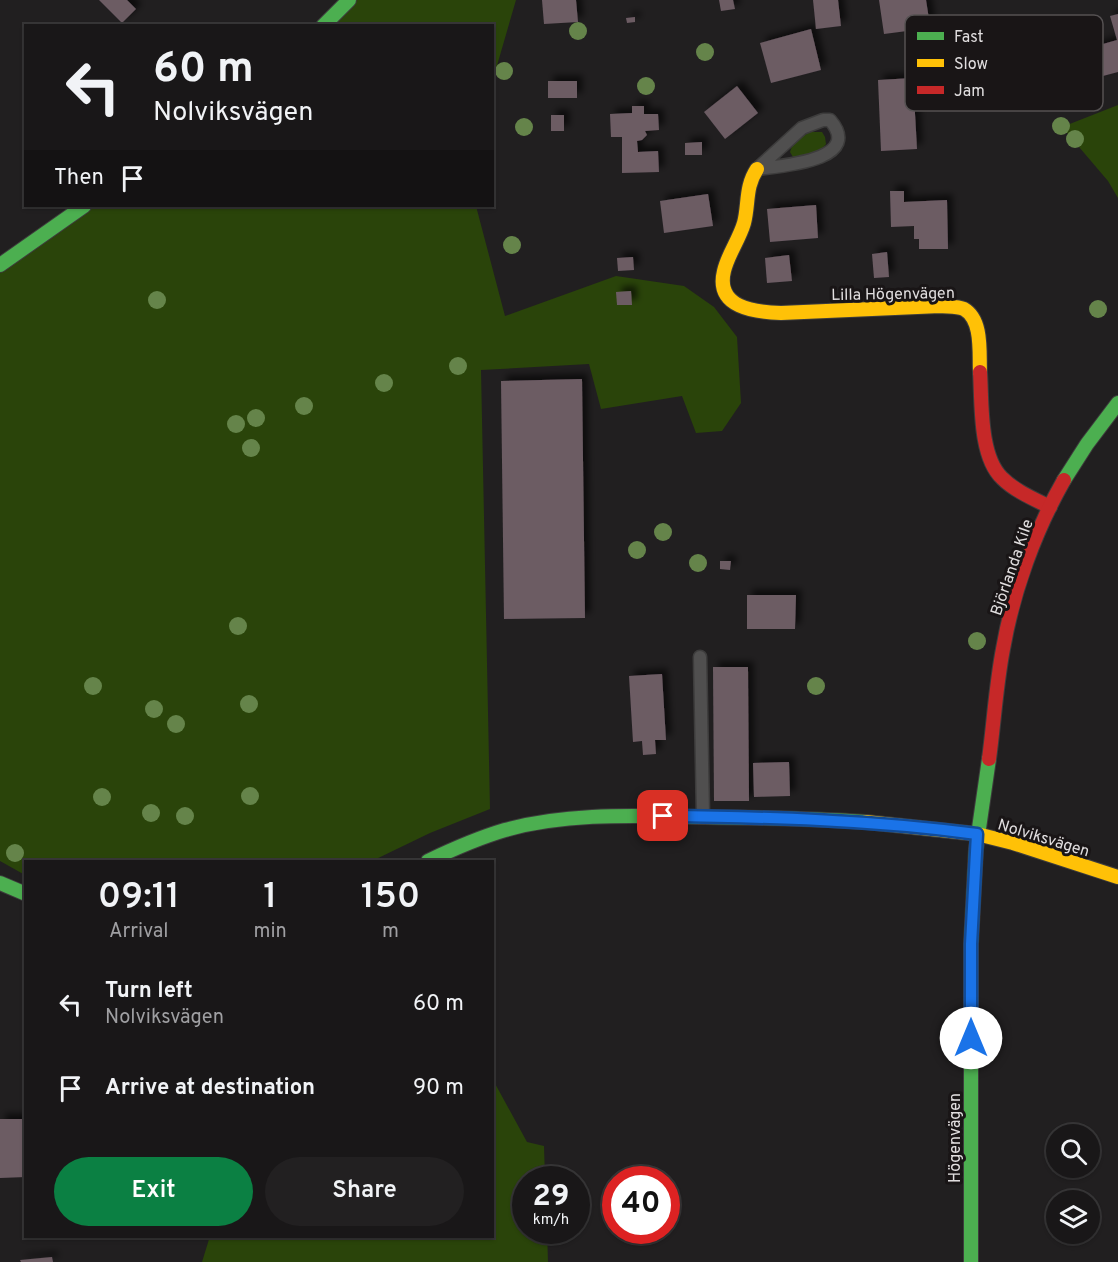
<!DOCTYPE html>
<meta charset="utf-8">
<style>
body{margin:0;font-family:Overpass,sans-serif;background:#222021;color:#f1f3f6;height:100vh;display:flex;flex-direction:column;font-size:22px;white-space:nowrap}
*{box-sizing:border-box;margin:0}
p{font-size:20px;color:#9f9fa2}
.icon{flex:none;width:33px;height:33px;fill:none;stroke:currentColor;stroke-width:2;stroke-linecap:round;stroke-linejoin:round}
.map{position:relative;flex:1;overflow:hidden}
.drawer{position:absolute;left:24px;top:860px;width:470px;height:378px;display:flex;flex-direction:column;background:#191718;border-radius:0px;box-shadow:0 2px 4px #0004,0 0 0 2px #373637}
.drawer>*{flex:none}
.top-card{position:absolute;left:24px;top:24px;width:470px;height:183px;border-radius:0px;box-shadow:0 2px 4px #0004,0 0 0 2px #373637;background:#191718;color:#f1f3f6;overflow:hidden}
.fabs{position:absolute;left:1046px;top:1124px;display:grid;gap:12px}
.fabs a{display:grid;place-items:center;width:54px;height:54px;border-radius:50%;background:#191718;box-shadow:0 2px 4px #0004,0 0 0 2px #373637;font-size:30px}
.speed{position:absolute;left:512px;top:1166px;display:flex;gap:12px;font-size:30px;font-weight:700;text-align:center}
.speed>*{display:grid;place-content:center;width:78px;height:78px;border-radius:50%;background:#191718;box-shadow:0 2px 4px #0004,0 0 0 2px #373637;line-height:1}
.speed small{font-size:15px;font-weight:400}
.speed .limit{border:9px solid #d22;background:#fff;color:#111}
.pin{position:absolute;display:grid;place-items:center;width:51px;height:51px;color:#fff;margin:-26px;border-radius:12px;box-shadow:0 3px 9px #0006}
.me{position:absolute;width:66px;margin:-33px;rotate:0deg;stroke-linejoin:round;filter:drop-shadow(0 0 4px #0008)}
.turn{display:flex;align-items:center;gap:21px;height:126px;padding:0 30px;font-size:27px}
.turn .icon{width:78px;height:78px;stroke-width:2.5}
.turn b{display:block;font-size:42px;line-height:51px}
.then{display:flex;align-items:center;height:57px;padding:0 30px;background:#0003;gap:12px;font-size:22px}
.eta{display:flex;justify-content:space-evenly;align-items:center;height:102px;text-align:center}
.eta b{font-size:36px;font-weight:600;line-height:42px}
.button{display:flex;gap:12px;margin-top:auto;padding:12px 30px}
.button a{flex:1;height:69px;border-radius:36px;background:#0b8043;color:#fff;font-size:24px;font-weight:600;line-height:69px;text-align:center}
.button a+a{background:#222021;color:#f1f3f6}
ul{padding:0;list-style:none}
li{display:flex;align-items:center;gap:18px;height:84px;padding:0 30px}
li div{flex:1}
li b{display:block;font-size:22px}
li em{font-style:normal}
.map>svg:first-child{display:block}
.green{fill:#2a440a}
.building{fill:#6c5b64;filter:url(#shadow)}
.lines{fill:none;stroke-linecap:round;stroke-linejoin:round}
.lane-casing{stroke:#3d3c3c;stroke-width:15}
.fast-casing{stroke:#3d3c3c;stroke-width:16}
.slow-casing{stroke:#3d3c3c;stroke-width:16}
.jam-casing{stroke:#3d3c3c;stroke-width:16}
.lane{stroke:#504f4f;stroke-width:12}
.fast{stroke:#4caf50;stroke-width:14}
.slow{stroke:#ffc107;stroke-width:14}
.jam{stroke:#c62828;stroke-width:14}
.tree{fill:#65844a}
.route-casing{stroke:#114b97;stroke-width:15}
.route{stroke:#1a73e8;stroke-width:10}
.labels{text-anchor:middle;stroke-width:6;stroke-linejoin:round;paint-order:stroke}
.street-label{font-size:16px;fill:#e1dedf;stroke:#191516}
.key{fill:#191516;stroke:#555152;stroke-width:1.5}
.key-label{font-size:16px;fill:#e1dedf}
</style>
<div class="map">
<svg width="1118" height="1262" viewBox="0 0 1118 1262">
<defs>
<filter id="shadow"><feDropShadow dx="5.5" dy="-5.5" stdDeviation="3" flood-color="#0009"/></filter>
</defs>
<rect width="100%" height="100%" fill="#211f20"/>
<g class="green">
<path d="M352,0h164l-20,69 -4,2v-45h-164z"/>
<path d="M1118,105v93l-10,-17 -46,-54z"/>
<path d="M811,132h11l3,5 1,7c-7,10 -21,14 -33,13l-3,-5c3,-11 10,-15 21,-20z"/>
<path d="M94,206h382l29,110 111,-40 68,10 30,21 23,30 4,66 -19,28 -26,2 -14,-37 -81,13 -12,-45 -108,6 9,439 -60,24 -58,28h-346l-1,14 -25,-14v-591z"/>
<path d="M492,1078l35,64 17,4 1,33h-20v51h22l1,32h-346l8,-26h282z"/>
</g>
<g class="building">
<path d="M99,0h28l9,9 -14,14z"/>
<path d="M542,0h34l2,22 -34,2z"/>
<path d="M719,0h14l2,9 -14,2z"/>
<path d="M813,0h25l3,26 -25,3z"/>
<path d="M879,0h47l5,32 -23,4 -1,-5 -23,3z"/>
<path d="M1118,14v58l-34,9 -9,-29 42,-12 -7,-24z"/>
<path d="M635,17v5l-8,1 -1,-5z"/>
<path d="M811,29l10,41 -50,13 -11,-40z"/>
<path d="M913,78l4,71 -36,2 -3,-71z"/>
<rect x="548" y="81" width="29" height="17"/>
<path d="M737,86l21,27 -33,26 -21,-27z"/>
<path d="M632,106h12v8h14l1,16 -14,1 2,4 -5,5 -5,1 1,11 20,-1 1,21 -37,1v-36h-11l-1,-23 22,-1z"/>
<rect x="551" y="115" width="13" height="16"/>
<path d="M702,142v13h-17v-12z"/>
<path d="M890,191h14v11l43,-2 1,49h-29v-10h-5v-13l-23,1z"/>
<path d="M708,194l5,32 -49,7 -4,-32z"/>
<path d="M816,205l2,33 -48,4 -3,-33z"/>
<path d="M887,252l2,25 -15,1 -2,-24z"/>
<path d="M789,255l3,26 -25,2 -2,-25z"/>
<path d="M633,257l1,13 -16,1 -1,-13z"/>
<path d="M631,291l1,14h-15l-1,-13z"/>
<path d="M582,379l3,239 -81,1 -3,-238z"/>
<path d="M720,561h11l-1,9 -10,-1z"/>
<path d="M747,595h49l-1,34h-48z"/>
<path d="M713,667h35l1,134h-35z"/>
<path d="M662,674l4,66h-11l1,14 -13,1 -1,-14 -9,1 -4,-66z"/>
<path d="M789,762l1,34 -36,1 -1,-34z"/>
<path d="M0,1119h26v58l-26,1z"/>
<path d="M52,1257l1,5h-32l-1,-2z"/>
</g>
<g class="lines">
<defs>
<g id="lane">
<path d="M823,120h7c35,41 -51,46 -73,49l45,-41z"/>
<path d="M700,657l3,158"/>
</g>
<g id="fast">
<path d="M323,26l26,-26"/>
<path d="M0,265l84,-59"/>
<path d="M1064,480l23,-36 31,-41"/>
<path d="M428,861c25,-12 50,-23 77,-31 64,-18 134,-14 200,-13 54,1 107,1 161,5"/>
<path d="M0,883l26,11"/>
<path d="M971,1262v-318l5,-95 13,-90"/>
</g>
<g id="slow">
<path d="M757,169c-12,18 -8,35 -13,54 -5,17 -16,31 -20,48 -9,37 31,41 57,42l159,-7c7,1 17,0 24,3 19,11 15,44 16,63"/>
<path d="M866,822l111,12 36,9 105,34"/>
</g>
<g id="jam">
<path d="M980,372c2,30 -1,84 22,106 13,13 32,21 48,29"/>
<path d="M989,759c5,-37 7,-74 14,-110 10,-58 32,-118 61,-169"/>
</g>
</defs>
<use href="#lane" class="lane-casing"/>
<use href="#fast" class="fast-casing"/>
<use href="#slow" class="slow-casing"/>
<use href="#jam" class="jam-casing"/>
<use href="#lane" class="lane"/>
<use href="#fast" class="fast"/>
<use href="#slow" class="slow"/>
<use href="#jam" class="jam"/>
</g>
<g class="tree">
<circle cx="578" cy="31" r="9"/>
<circle cx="705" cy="52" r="9"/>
<circle cx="504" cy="71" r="9"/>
<circle cx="646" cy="86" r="9"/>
<circle cx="1061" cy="126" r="9"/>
<circle cx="524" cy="127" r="9"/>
<circle cx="1075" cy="139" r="9"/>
<circle cx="512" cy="245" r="9"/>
<circle cx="157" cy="300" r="9"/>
<circle cx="1098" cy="309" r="9"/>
<circle cx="458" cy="366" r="9"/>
<circle cx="384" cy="383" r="9"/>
<circle cx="304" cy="406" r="9"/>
<circle cx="256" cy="418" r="9"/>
<circle cx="236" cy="424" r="9"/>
<circle cx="251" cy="448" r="9"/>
<circle cx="663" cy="532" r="9"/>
<circle cx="637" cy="550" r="9"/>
<circle cx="698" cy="563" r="9"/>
<circle cx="238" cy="626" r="9"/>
<circle cx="977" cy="641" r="9"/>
<circle cx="93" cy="686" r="9"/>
<circle cx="816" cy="686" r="9"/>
<circle cx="249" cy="704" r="9"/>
<circle cx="154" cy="709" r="9"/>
<circle cx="176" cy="724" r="9"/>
<circle cx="250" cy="796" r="9"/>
<circle cx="102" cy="797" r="9"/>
<circle cx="151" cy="813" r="9"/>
<circle cx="185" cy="816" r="9"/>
<circle cx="15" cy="853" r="9"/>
</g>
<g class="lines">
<defs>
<path id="route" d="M663,816c105,1 209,4 314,18l-6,110v94"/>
</defs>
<use href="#route" class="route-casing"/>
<use href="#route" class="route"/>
</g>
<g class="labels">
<g class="street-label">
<text transform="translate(893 293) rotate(-1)" y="6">Lilla Högenvägen</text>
<text transform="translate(1011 567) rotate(-71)" y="6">Björlanda Kile</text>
<text transform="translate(1044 837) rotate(17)" y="6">Nolviksvägen</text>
<text transform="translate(954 1138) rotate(-90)" y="6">Högenvägen</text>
</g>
</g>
<rect x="905" y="15" width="198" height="96" rx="9" class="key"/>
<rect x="917" y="32" width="27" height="8" fill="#4caf50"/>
<rect x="917" y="59" width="27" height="8" fill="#ffc107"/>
<rect x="917" y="86" width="27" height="8" fill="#c62828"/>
<g class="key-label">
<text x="954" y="42">Fast</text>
<text x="954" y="69">Slow</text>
<text x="954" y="96">Jam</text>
</g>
</svg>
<div class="fabs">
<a><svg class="icon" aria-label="search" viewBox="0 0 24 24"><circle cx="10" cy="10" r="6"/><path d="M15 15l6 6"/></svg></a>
<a><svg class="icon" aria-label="layers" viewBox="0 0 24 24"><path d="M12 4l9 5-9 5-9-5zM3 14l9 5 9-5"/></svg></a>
</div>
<div class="speed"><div>29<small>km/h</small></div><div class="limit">40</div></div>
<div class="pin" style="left:663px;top:816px;background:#d93025"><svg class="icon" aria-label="arrive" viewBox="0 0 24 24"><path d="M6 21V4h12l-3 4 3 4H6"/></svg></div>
<svg class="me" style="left:971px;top:1038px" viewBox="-20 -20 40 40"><circle r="19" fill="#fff"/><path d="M0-13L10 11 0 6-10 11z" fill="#1a73e8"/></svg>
<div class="top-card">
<div class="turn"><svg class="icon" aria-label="left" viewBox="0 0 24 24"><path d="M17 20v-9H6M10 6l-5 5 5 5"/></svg><div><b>60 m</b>Nolviksvägen</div></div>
<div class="then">Then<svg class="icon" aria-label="arrive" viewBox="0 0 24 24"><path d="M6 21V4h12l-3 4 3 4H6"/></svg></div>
</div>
<section class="drawer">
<div class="eta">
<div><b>09:11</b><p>Arrival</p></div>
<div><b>1</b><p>min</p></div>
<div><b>150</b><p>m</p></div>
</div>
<ul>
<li><svg class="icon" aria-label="left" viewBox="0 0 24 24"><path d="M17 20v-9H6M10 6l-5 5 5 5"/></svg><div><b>Turn left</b><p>Nolviksvägen</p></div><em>60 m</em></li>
<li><svg class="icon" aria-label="arrive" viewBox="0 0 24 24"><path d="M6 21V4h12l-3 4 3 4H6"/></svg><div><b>Arrive at destination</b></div><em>90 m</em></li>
</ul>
<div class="button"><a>Exit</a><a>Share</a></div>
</section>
</div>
